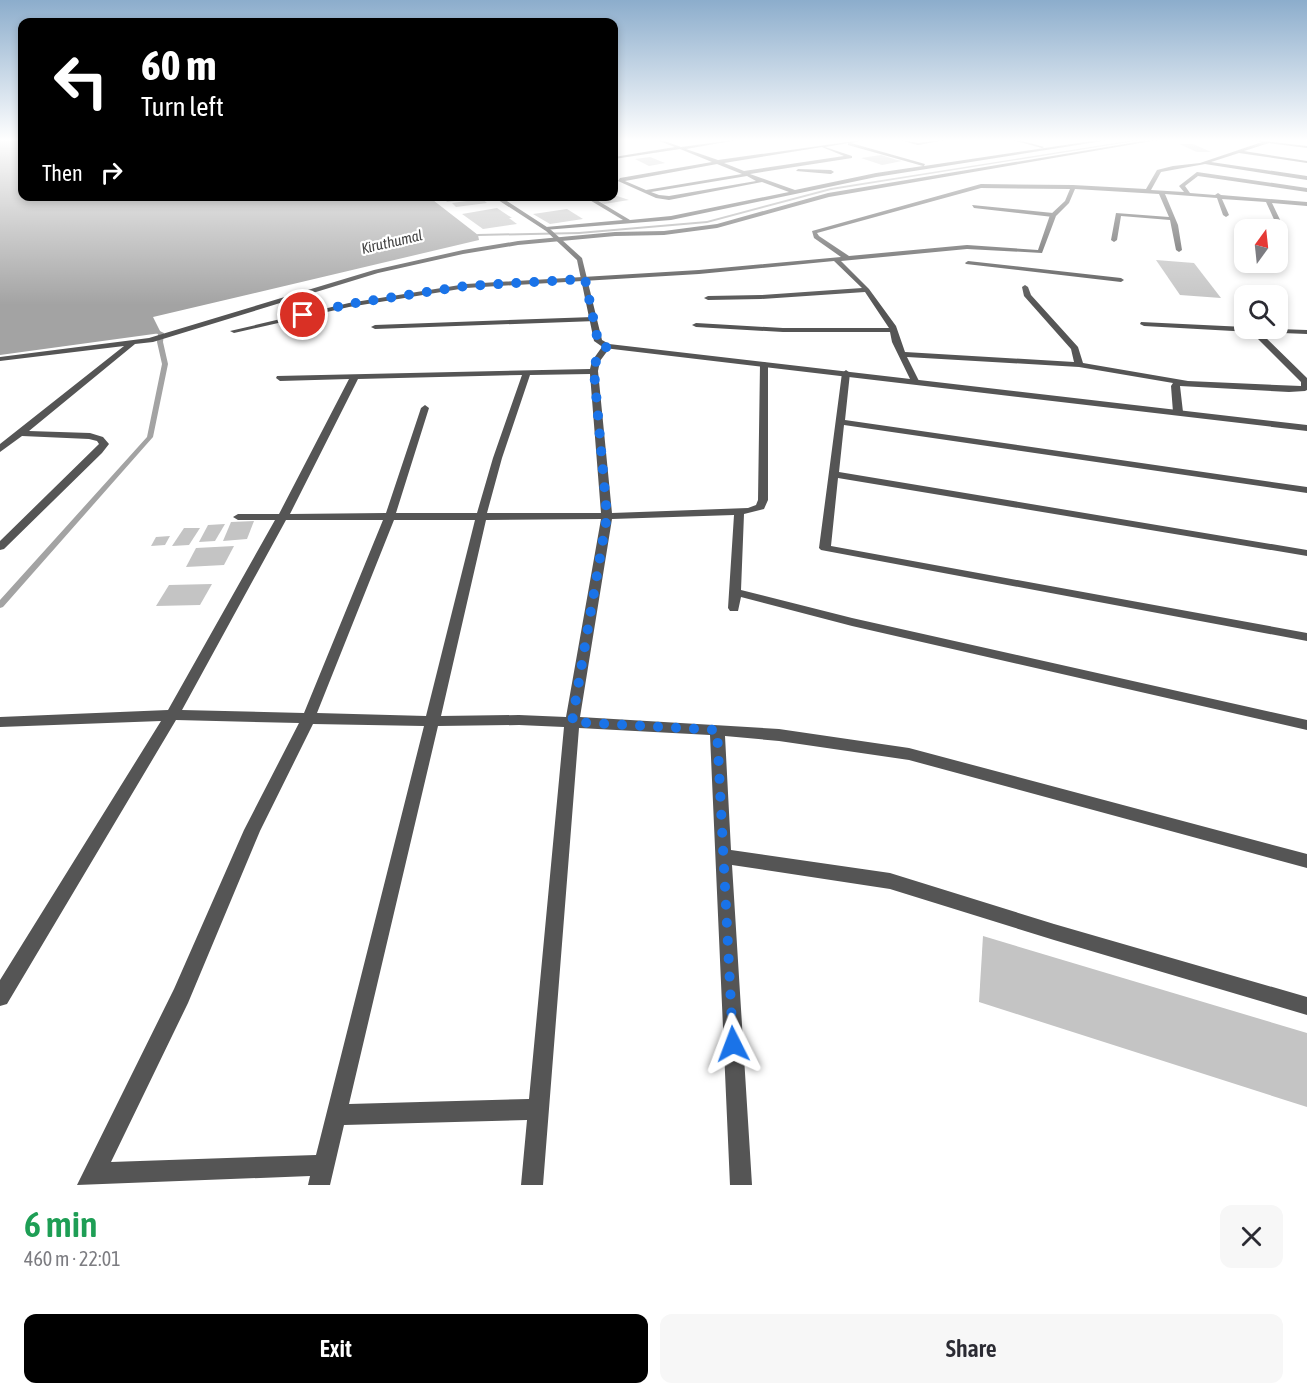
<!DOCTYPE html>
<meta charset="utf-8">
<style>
body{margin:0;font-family:"Asap Condensed",sans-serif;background:#f7f7f7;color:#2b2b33;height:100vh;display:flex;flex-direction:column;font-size:22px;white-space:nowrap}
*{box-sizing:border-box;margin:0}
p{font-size:20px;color:#7c7c81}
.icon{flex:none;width:33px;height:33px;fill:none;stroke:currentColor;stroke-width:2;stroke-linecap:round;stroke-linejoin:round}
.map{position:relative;height:1185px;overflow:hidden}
.sheet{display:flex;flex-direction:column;background:#fff;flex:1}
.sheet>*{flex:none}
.top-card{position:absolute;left:18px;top:18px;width:600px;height:183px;border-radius:12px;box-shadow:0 3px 9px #0003;background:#000;color:#fff;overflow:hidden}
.needle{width:39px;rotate:15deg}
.buttons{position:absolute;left:1234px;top:219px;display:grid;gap:12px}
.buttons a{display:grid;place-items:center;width:54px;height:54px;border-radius:12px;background:#fff;box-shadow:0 3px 9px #0003;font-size:30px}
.pin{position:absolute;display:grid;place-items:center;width:51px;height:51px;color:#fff;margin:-26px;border:3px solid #fff;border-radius:50%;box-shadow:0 2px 6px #0007}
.me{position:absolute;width:66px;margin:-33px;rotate:357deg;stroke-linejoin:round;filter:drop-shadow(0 0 4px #0008)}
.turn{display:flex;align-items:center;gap:21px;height:126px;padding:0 24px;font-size:27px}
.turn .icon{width:78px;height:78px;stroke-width:2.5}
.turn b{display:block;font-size:42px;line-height:51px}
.then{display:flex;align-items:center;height:57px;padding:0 24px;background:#0003;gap:12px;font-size:22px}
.round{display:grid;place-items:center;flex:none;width:63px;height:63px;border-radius:12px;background:#f7f7f7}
.headline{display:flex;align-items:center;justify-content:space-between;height:102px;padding:0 24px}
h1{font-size:36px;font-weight:600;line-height:45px;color:#1e9e55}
.action{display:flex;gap:12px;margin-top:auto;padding:12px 24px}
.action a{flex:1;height:69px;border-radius:12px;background:#000;color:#fff;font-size:24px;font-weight:600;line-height:69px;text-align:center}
.action a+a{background:#f7f7f7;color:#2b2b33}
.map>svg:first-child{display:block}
.water{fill:#a3a3a3}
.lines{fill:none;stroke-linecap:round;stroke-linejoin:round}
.stream{fill:#a3a3a3;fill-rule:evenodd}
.building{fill:#c4c4c4}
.service{fill:#555;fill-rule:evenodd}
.minor{fill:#555;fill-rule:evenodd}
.tertiary{fill:#555;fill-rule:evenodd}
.route{stroke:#1a73e8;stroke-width:10;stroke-dasharray:0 18}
.labels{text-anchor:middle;stroke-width:4.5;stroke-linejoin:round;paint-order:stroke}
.far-water-label{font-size:15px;font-style:italic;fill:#444;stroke:#fff}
</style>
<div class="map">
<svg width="1307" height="1185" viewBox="0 0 1307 1185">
<rect width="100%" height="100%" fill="#fff"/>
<path class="water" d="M0,139h22v57l407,1 49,38 1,5 -326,77 8,16 -161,22z"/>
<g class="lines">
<g class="stream">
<path d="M1141,139h6l-316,51 -124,33 -128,11 -101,2 -10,3 -2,-1 12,-4 101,-2 128,-11 124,-33z"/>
<path d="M151,327l13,6 -1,9 5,22 -15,73 -150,170 -3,1v-8l147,-163 15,-73 -5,-22 1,-8 -9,-4v-2z"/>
</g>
</g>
<g class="building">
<path d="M1179,144h14l18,8h-14z"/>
<path d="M881,155l16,5 5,1 -20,4 -21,-7z"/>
<path d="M650,157l15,6 -16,3 -14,-7z"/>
<path d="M614,195l15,5 -25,4 -14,-8h24z"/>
<path d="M442,196h36v2l-31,4z"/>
<path d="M482,199l5,4 -31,4 -4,-4z"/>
<path d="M497,208l15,10h-3l8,6 -34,5 -21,-15z"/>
<path d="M567,209l16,10 -33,5 -17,-10z"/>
<path d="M1156,260l38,3 27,35 -41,-3z"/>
<path d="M254,521l-7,18 -24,2 8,-19z"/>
<path d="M225,524l-10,17 -16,1 9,-17z"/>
<path d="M184,528h16l-11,17 -17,1z"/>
<path d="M170,536l-5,9 -14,1 5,-9z"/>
<path d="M234,546l-10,19 -38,2 10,-19z"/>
<path d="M212,584l-12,21 -44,1 13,-21z"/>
<path d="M983,936l324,97v74l-328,-105z"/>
</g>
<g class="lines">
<path class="service" d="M972,205l81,8 3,2 -3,2 -79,-9z"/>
<g class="minor">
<path d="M654,139h5l22,8 61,-8 -56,10 32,11 151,-21 -18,4 74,21 -1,2 182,-27h9l-239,38 -205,43 -127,10 2,-3 77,-7 -40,-24h7l40,24 41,-4 118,-24 -27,-10 -93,18 -13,-2 -38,-17 2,-3 92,-16 -32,-13 -66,10v-2l61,-10zM848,143v2l75,21 -47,7 -81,17 -45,-16 102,-16v-2l-27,-9zM822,147l22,9 -100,15 -20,-8zM717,164l25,10 -96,16 -21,-9zM747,176l9,5 -87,15 -10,-1 -8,-3z"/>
<path d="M896,139l22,4 33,-4 -33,6z"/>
<path d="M1009,139h6l29,8 -2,1z"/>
<path d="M1155,139h8l-334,58 -112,31 -53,7 -49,1 -97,9 -55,9 -85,19 -225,69 -18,2 -106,87 61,2 13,4 6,7 -7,9 -98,96 -4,1v-9l99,-97 -2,-3 -8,-2 -67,-3 -22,16v-8l124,-98 -124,15v-4l149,-19 225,-68 89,-20 55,-9 97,-9 49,-1 53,-7 111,-31z"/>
<path d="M1178,139h62l-2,1z"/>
<path d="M1246,139l61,7v2l-38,-5 -25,8 63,10v2l-68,-10 -28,9 96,14v4l-102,-16 -44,8 -10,18 33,2 -5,-6 18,-14 110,16v4l-109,-16 -13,10 5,7 25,2 3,-2 3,2 86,7v4l-35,-3 12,25 1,40 -5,-1 -2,-39 -12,-26 -44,-3 7,16 -3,2 -3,-2 -6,-17 -52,-4 13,31 4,25 -3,2 -3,-2 -6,-30 -49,-4 -4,24 -3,2 -3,-2 5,-27 53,4 -10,-23 -84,-5 -6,14 -13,13 -14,37 -75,-4 -126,12 28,28 27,37 9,26 169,10 -3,-13 -47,-53 -2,-9 3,-2 3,2 3,8 47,52 5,16 105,18 113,5v-4l-50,-50 -107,-6 -4,-2 1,-2 104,5v1l62,2v4l-47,-2 47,46v12l-2,1 -16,1 -109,-6 3,26 -5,3 -5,-3 -2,-26 2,-3 -94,-16 -172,-10 12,24 -4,3 -4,-3 -19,-39 -2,-10h-107l-87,-5 -4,-2 4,-2 87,5h106l-24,-36 -104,7 -53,1 -4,-2 4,-2 53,-1 101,-7 -28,-27 -135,13 -233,14 -117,19 -115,26 -4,-2 119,-28 117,-19 233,-14 142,-13 -27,-19 -2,-7 169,-47 92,1 73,4 11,-19 16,-4 27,-3 62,-21zM981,188l89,1 -5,12 -15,14 -12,35 -71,-5 -118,11 -30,-20 -2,-3z"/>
<path d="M798,169l33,1 3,2 -3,2 -35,-3z"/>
<path d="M968,261l153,17 3,2 -3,2 -155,-18 -1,-1z"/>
<path d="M593,317h3v4l-221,8 -4,-2 4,-2z"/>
<path d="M604,344l7,2 -11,15 -2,10 14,142 136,-5 8,-3 2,-5 2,-136 4,-2 4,2v136l-4,9 -20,5 -3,76 111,28 455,102v10l-455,-104 -111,-29 -3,14h-8l-2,-3 6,-93 -122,4 -32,198 199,12 130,19 398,106v14l-398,-108 -130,-19 -54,-5 6,114 159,23 164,51 253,73v18l-253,-75 -164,-51 -158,-24 20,320h-22l-20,-450 -131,-7 -36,457h-22l6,-65 -183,5 -14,60h-22l2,-9 -233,9 97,-196 70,-159 55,-107 -123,-3 -169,284 -7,2v-26l161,-259 -161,6v-10l168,-7 107,-190h-37l-5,-3 5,-3h41l70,-135 -69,2 -4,-3 1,-2 313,-7 2,-8zM590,374l11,139h-114l15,-55 28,-83zM522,375l-29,83 -16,55h-81l33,-105 -4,-3 -4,3 -35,105 -96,1 68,-135zM601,519l-35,198 -47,-2 -78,1 45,-196zM286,520h97l-79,193 -122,-3zM394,520h81l-49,196 -109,-3zM313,724l111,2 -108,429 -205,7 77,-159 72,-172zM519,725l45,2 -35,372 -180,5 89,-378z"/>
<path d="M846,370l4,3 -5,47 462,67v6l-463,-68 -5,47 468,78v6l-469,-78 -7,68 476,87v8l-486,-91 -2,-2 23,-175z"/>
</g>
<path class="tertiary" d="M492,196h7l51,33 32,29 20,82 7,4 698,81v6l-703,-83 -10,-7 -17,-81 -31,-29z"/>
</g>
<linearGradient id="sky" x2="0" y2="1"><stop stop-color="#8cadcc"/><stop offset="0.46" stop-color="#fff"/><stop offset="1" stop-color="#fff" stop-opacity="0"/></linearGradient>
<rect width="1307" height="305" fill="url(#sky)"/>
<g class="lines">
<path class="route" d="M303,315l46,-11 117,-18 119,-7 13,62 9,5 -11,15 -2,10 13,145 -35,206 145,8 16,314"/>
</g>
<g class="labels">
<g class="far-water-label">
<text transform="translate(392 242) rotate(-13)" y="5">Kiruthumal</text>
</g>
</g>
</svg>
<div class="buttons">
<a><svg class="needle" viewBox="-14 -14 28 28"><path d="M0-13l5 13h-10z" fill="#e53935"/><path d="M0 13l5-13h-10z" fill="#7c7c81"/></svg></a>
<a><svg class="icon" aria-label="search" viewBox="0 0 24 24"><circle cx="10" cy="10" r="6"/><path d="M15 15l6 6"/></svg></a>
</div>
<div class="pin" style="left:303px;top:315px;background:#d93025"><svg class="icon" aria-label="arrive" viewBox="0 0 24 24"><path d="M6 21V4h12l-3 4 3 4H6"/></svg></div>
<svg class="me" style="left:733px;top:1044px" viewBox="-20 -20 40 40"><path d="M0-17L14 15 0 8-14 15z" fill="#1a73e8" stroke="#fff" stroke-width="4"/></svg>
<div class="top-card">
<div class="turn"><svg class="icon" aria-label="left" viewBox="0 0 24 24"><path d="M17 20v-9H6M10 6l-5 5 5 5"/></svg><div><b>60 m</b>Turn left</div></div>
<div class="then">Then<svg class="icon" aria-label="right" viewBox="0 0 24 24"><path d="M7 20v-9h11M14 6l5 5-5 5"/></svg></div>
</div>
</div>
<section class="sheet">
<div class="headline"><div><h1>6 min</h1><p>460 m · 22:01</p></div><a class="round"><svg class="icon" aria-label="close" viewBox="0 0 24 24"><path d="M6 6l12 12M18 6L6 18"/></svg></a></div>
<div class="action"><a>Exit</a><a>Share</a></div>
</section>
